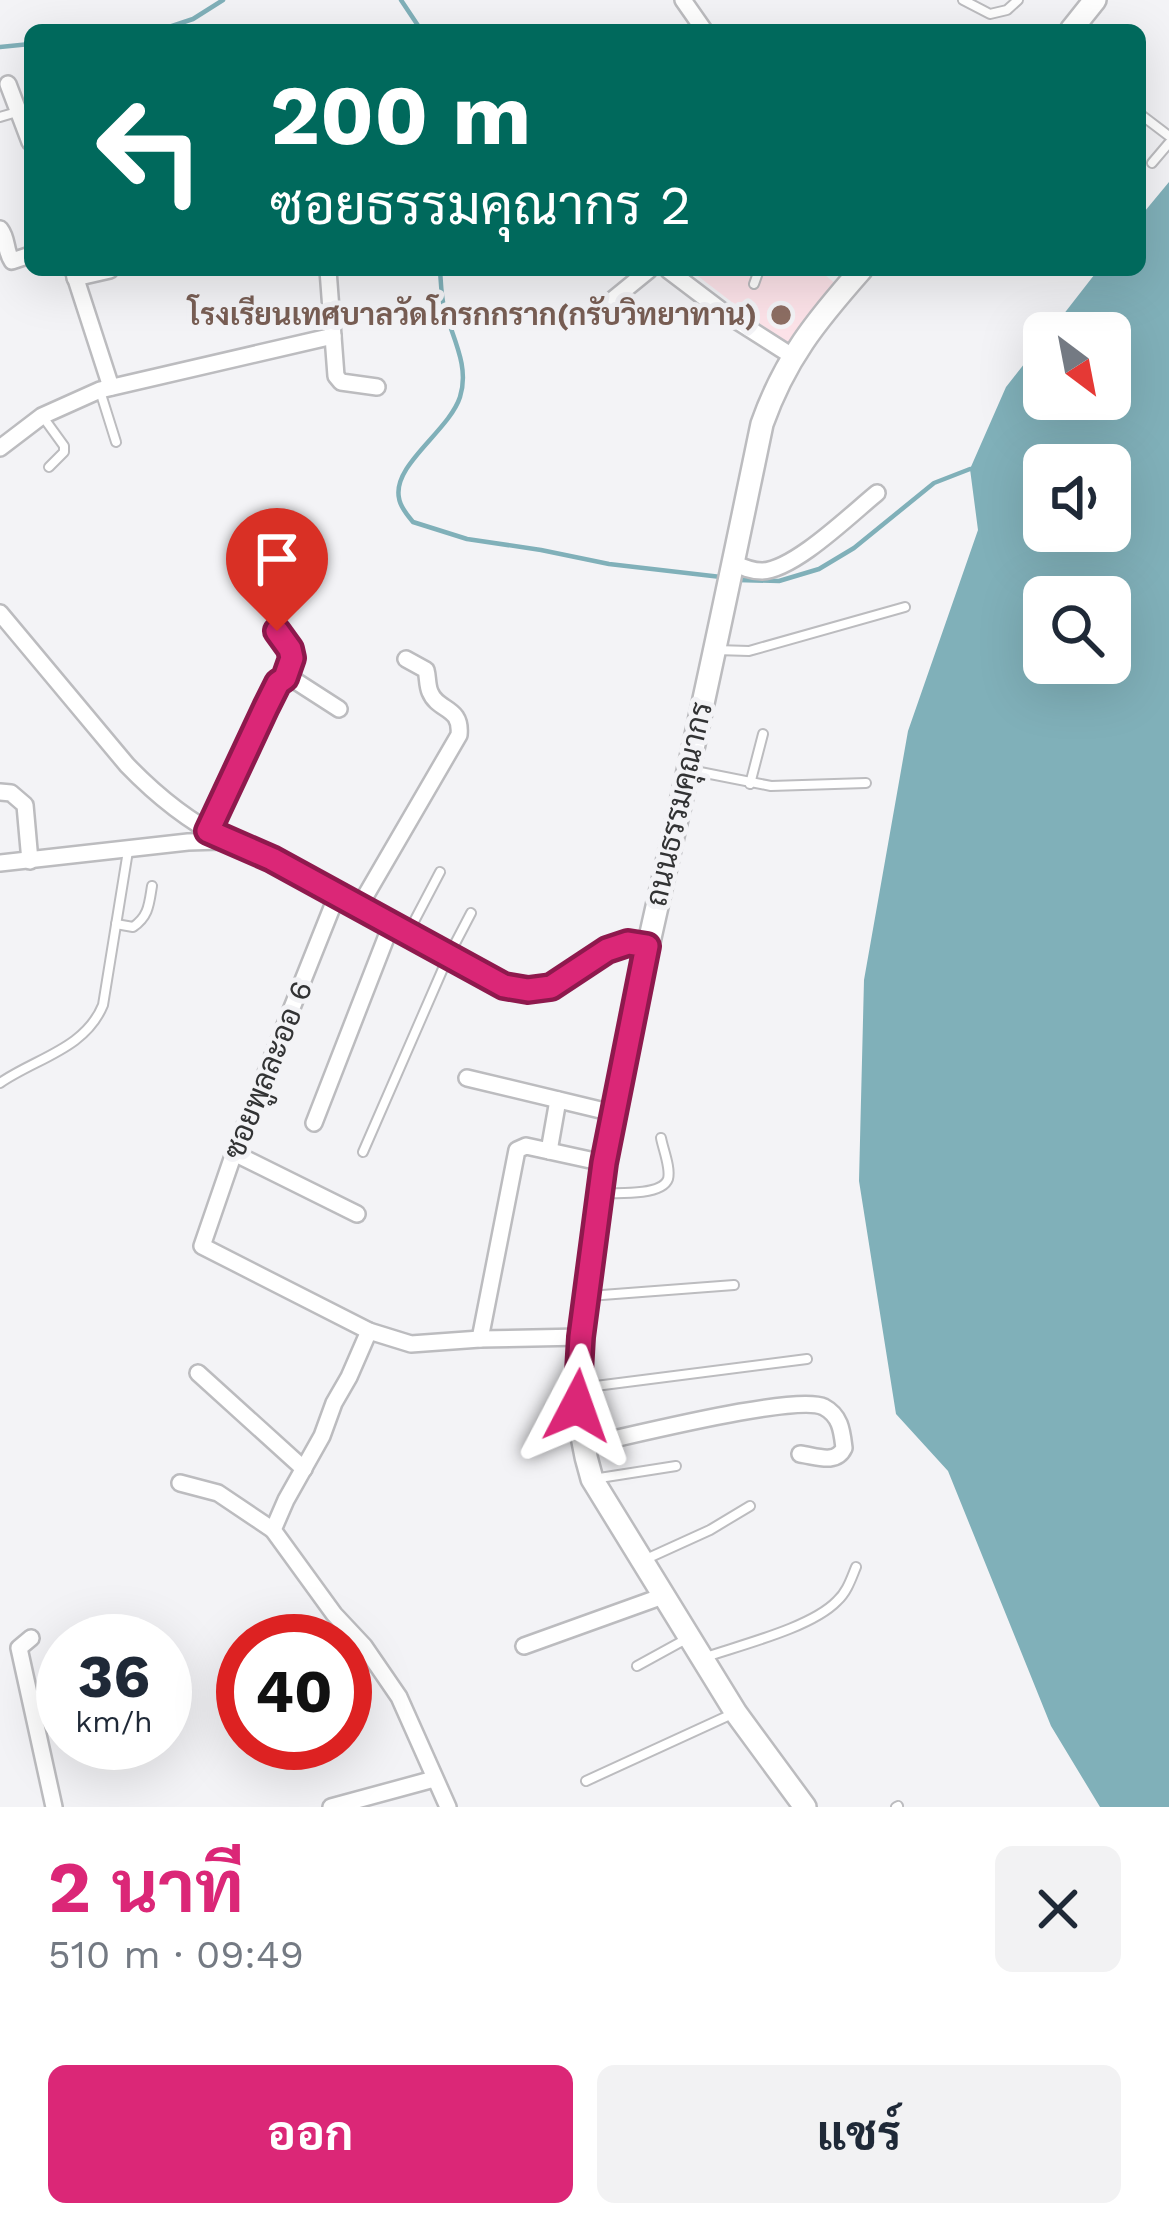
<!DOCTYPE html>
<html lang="th">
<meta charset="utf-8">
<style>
body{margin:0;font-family:"Work Sans",Sarabun,sans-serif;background:#f2f2f3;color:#1f2937;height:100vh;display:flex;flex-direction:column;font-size:45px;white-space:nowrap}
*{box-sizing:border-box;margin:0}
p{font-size:39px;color:#747a83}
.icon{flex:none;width:66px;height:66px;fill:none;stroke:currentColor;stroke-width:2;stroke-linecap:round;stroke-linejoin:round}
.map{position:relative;height:1807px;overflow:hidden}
.sheet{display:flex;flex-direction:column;background:#fff;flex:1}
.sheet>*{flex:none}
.guide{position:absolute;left:24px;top:24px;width:1122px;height:252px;border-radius:18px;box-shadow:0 12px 48px #0002;background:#00695c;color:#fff;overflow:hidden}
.needle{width:78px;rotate:148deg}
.fabs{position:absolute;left:1023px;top:312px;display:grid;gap:24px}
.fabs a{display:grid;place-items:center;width:108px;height:108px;border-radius:18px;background:#fff;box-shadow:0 12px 48px #0002;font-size:60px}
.speed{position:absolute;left:36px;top:1614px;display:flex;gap:24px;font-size:60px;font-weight:700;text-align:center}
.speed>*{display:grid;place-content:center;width:156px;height:156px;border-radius:50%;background:#fff;box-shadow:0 12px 48px #0002;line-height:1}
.speed small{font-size:30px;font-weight:400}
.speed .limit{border:18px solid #d22;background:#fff;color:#111}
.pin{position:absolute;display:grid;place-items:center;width:102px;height:102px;color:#fff;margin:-123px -51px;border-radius:50% 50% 50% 0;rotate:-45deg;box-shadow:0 0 12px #0007}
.pin .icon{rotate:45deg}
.me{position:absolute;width:132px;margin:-66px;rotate:4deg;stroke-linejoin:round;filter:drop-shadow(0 0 9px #0008)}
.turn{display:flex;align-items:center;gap:42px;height:252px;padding:0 48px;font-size:54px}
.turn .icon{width:156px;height:156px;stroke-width:2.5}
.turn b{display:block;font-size:84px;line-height:102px}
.round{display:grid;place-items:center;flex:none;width:126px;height:126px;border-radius:18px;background:#f2f2f3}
.headline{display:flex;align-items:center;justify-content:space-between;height:204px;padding:0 48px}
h1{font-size:72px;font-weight:700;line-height:90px;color:#db2777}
.action{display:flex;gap:24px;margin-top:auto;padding:24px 48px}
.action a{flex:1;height:138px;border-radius:18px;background:#db2777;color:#fff;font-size:48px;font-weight:700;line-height:138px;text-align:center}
.action a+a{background:#f2f2f3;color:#1f2937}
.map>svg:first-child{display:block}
.education{fill:#fce2e8}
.water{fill:#80b0b9;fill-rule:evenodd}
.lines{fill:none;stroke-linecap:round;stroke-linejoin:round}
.stream{stroke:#80b0b9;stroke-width:4.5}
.lane-casing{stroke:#bcbcbf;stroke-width:12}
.street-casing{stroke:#bcbcbf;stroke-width:20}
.secondary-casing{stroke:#bcbcbf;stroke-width:26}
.lane{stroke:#fff;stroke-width:8}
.street{stroke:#fff;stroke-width:15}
.secondary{stroke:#fff;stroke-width:21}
.route-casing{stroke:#8e194d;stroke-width:30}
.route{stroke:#db2777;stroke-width:21}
.education-dot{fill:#8d6e63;stroke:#f3f3f6;stroke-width:4.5}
.labels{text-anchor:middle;stroke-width:10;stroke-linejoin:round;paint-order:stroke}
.education-label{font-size:30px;font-weight:bold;fill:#785e54;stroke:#f3f3f6;text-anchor:end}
.street-label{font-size:30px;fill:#323334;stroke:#f3f3f6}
</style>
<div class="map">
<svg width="1169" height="1807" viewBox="0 0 1169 1807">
<rect width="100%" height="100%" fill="#f3f3f6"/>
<path class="education" d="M690,270h129l18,15 -49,60z"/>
<path class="water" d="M1169,182v1625h-69l-49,-81 -103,-255 -52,-57 -37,-233 5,-201 44,-249 70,-201 -8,-61 36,-82 38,-48v60h66v-66h-61l49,-63h42v-53zM1044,465h66v66h-66zM1044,597h66v66h-66z"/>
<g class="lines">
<g class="stream">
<path d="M401,0l20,30"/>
<path d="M160,30l33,-11 30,-19"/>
<path d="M0,47l30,-3"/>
<path d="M440,270c1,12 1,25 4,37 8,30 26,59 16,90 -11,34 -68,68 -61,101 1,9 9,18 14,24l54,17 74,11 68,14 112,13"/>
<path d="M738,580l41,1 40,-12 35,-21 80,-65 36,-14h5"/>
</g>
<defs>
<g id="lane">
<path d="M963,0l27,14 17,-4 11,-10"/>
<path d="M1140,114l29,22"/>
<path d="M0,117l17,-5"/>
<path d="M1152,163l17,-20"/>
<path d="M754,284l5,-14"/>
<path d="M100,391l16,51"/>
<path d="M43,417l21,29v6l-15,15"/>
<path d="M277,631c15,15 15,26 9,46"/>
<path d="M716,650l33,1 156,-44"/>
<path d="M690,770l81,16 95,-3"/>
<path d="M750,784l13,-50"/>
<path d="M116,924l17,3c16,-11 16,-23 19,-41"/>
<path d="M408,933l32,-61"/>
<path d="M0,1083c36,-25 85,-34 103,-78l25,-154"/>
<path d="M363,1152l85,-195 23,-44"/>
<path d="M601,1193c15,0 61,3 67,-14 3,-11 -5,-30 -7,-41"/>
<path d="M589,1296l145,-11"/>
<path d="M580,1388l227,-29"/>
<path d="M593,1479l83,-13"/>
<path d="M644,1560l66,-30 40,-24"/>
<path d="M703,1658c37,-13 108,-30 134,-57 10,-9 14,-22 19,-34"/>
<path d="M637,1666l51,-28"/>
<path d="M586,1781l146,-67"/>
<path d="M896,1807l2,-1"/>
</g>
<g id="street">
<path d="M683,0l21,30"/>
<path d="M8,84l22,58"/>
<path d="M0,229c8,10 5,22 12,32l18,-6"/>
<path d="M73,270l38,117"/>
<path d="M328,270l8,106 5,6 36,5"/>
<path d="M668,270l58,44 66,42"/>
<path d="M75,278l35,-8"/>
<path d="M611,301l38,-31"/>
<path d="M0,448l42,-32 58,-26 233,-54"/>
<path d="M733,563c9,4 18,8 29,8 32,-1 88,-56 115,-78"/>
<path d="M0,613l127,152c28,29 61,56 97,74"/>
<path d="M0,792l11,1 14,12 5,56"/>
<path d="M208,831l70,-148 7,-5 9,2 45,29"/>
<path d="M0,863l188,-21 32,-1 52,18 232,126 24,5 23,-3 67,-42 10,-2 19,3"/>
<path d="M337,895l-103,258 -32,93 167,85 42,13 69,-5 102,-2"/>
<path d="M359,907l100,-172c3,-29 -21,-23 -29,-43 -3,-7 -2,-15 -4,-22l-20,-11"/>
<path d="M467,1078l146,35"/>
<path d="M314,1123l77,-198"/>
<path d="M549,1151l9,-51"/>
<path d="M234,1153l123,61"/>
<path d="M369,1331l-20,46 -15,26 -12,33 -36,64 -13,30 61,84 30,32 35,51 49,110"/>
<path d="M480,1339l37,-189 9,-4 78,17"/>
<path d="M198,1373l106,96"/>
<path d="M582,1446c41,-8 214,-53 242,-39 17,9 18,25 20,41 -8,17 -28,8 -44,6"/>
<path d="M180,1483l38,10 55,37"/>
<path d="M31,1638l-12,10 35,159"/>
<path d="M524,1646l139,-50"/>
<path d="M331,1807l103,-28"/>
</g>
<g id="secondary">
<path d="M1071,30l24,-30"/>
<path d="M805,1807l-69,-94 -144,-234c-22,-71 -12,-118 -4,-189 18,-176 61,-347 100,-519 26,-115 50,-231 74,-347 23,-65 54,-103 99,-154"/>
</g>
</defs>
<use href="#lane" class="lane-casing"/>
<use href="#street" class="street-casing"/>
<use href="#secondary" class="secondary-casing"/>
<use href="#lane" class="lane"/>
<use href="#street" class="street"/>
<use href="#secondary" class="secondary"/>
</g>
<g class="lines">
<defs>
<path id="route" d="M277,631l13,18 2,9 -7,20 -7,5 -12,24 -58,124 64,28 232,127 24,4 23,-3 56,-37 21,-7 19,3 -43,217 -23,174 -4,69"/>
</defs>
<use href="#route" class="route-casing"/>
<use href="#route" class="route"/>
</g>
<circle class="education-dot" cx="781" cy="315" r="12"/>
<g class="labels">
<g class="education-label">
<text x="757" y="325">โรงเรียนเทศบาลวัดโกรกกราก(กรับวิทยาทาน)</text>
</g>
<g class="street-label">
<text transform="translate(679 804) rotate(-77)" y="10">ถนนธรรมคุณากร</text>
<text transform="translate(268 1070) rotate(-68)" y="10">ซอยพูลละออ 6</text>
</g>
</g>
</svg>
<div class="fabs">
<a><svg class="needle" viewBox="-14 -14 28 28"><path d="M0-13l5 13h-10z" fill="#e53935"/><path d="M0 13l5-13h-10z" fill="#747a83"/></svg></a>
<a><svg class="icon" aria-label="sound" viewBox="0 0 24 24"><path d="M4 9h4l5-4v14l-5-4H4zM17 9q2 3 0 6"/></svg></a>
<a><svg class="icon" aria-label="search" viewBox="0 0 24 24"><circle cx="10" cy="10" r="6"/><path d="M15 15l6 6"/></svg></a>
</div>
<div class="speed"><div>36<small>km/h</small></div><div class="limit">40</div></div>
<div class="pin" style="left:277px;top:631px;background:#d93025"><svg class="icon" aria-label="arrive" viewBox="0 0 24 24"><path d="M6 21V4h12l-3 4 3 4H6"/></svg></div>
<svg class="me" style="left:577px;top:1406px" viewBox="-20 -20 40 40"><path d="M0-17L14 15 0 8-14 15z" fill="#db2777" stroke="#fff" stroke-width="4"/></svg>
<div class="guide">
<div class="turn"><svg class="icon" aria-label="left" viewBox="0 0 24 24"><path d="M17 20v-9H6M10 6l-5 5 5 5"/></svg><div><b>200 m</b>ซอยธรรมคุณากร 2</div></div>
</div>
</div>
<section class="sheet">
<div class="headline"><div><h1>2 นาที</h1><p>510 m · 09:49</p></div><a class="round"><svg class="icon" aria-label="close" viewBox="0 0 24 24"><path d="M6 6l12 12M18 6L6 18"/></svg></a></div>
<div class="action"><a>ออก</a><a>แชร์</a></div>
</section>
